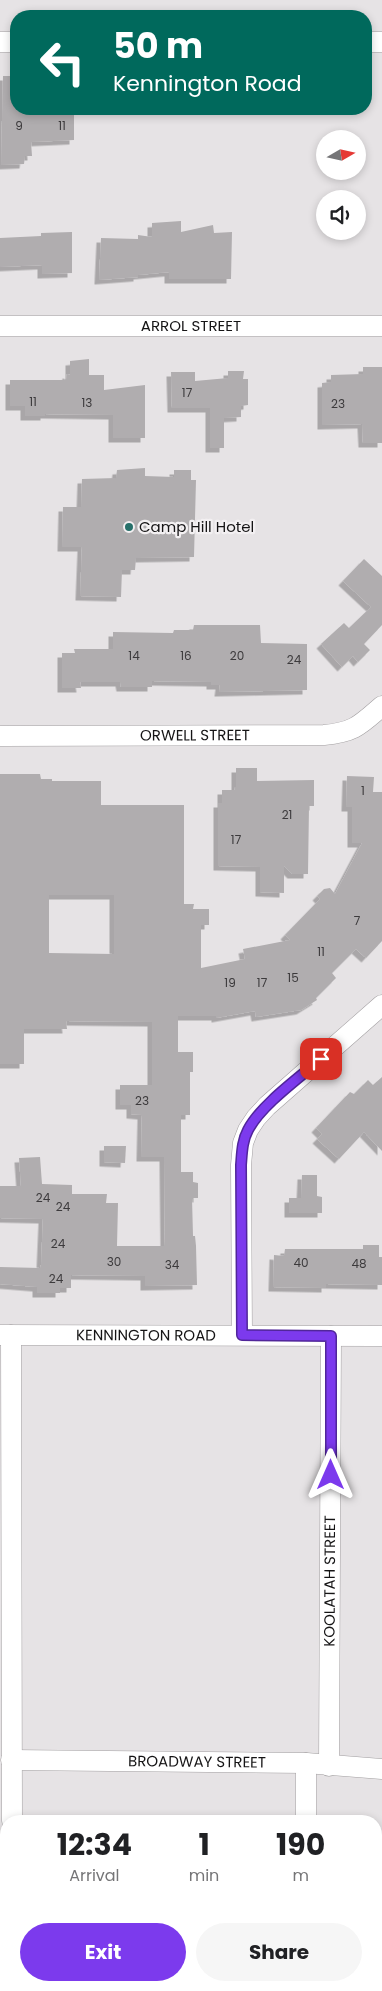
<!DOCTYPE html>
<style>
body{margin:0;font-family:Poppins,sans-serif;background:#f6f6f6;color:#202124;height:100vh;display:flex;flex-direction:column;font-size:19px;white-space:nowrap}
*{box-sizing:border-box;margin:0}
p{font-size:16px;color:#757577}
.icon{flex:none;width:28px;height:28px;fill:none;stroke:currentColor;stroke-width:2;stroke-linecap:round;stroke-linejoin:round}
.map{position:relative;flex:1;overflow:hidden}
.side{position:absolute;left:0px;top:1815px;width:382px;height:176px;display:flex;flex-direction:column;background:#fff;border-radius:20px 20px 0 0;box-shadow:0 2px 8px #0003}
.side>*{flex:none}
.hud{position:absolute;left:10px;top:10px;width:362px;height:105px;border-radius:20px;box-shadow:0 2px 8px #0003;background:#00695c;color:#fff;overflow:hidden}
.needle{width:32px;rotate:81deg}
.buttons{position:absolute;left:316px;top:130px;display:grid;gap:10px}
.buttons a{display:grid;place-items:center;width:50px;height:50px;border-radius:50%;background:#fff;box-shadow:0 2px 8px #0003;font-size:25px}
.pin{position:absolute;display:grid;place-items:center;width:42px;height:42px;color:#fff;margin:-21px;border-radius:10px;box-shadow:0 2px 8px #0006}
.me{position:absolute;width:55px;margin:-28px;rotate:0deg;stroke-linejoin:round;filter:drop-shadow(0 0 4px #0008)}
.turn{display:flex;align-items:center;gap:18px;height:105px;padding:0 20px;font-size:22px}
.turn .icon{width:65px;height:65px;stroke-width:2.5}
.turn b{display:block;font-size:35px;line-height:42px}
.eta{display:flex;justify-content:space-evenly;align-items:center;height:85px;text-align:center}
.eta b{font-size:30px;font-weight:700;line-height:35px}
.action{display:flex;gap:10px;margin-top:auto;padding:10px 20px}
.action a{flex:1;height:58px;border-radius:30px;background:#7c3aed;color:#fff;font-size:20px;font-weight:700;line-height:58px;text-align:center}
.action a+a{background:#f6f6f6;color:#202124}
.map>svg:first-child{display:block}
.building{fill:#b0adaf;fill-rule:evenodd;filter:url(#shadow)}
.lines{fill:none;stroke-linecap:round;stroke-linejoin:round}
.street-casing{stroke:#a29fa1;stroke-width:21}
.street{stroke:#fff;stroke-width:20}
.route-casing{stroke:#51269a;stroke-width:12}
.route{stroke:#7c3aed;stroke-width:9}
.poi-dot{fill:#27706a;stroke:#f3f0f2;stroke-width:2}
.labels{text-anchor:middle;stroke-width:4.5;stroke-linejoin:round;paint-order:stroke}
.number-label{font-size:12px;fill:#3c3a3c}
.street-label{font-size:15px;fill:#151415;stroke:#f3f0f2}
.poi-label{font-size:15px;fill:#151415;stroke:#f3f0f2;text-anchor:start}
</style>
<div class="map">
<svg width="382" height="1991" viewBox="0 0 382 1991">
<defs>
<filter id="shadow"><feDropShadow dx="-4.5" dy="4.5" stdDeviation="0" flood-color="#0004"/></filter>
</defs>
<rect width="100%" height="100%" fill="#e6e3e5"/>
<g class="building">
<path d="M3,76h13v33h58v31l-43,2 1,14h-7l-1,8 -23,1z"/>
<path d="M181,221v11l32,-7 1,8 18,-1 -1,47h-62v-7l-31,3v2l-39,3 2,-42 37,1v-4l14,2v-14z"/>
<path d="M72,232v41l-30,1v-9l-42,2v-29l41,-2v-3z"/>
<path d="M89,359v16h15v15l41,-5v53h-32v-23l-68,-1v2h-20v-10h-15v-26h56l1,-6 3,1v-14z"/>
<path d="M363,367h19v76h-19l-1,-19 -40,1v-42l9,-1v-7l32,-1z"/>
<path d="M228,371h16l-1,8h5v26l-7,1v11l-17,1v30h-14v-40h-38l-1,-36h24v9l33,-3z"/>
<path d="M145,468v8l29,1v-7h17v10h5l-2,77 -58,1 -1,12h-13l-1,27 -41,-1 2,-49h-20l1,-40h18l1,-28 34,-1 1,-8z"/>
<path d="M364,559l18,17v49l-18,19 6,6 -12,12 -5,-6 -11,11 -21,-23 23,-21 5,5 22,-21 -28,-26z"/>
<path d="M194,625h66l1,18 46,1v46l-88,2 1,-7h-9v-3l-59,-1v6h-31l-1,-5h-40l1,6h-19v-35h13l-1,-4h39v-17l60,1 1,-3h19z"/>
<path d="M236,768h21v13l57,-1v26h-5l-1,68h-16l-8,-8v27l-24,-1v-25l-42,-1v-63h4v-13h13l-1,-3h2z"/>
<path d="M0,774h40l1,5h11v2h49v24h83v99h10l-1,5h16v16h-8v43l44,-9 -2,-10 47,-9 -5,-5 35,-36 -3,-3 7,-7 6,-1 5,6 27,-51h-10v-36h-6l1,-31 27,1 -1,15h9v149l-16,17 -10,-9 -24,24 4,5 -20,20 1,2 -16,10 -45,7 -1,-6 -39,7v-2h-38v36h15v20h-3v43h-9v57h12v10l5,1v15h-6l1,38h2l1,10 1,39 -52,1v-10l-74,-1v13h-11v5h-23v-6l-37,-3v-17l40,1 1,-3 2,-46 -43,-1v-32h21l-2,-28 21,-1 2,27 30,1v9h35l-1,9h12l-1,43h48l-1,-89h-23l1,-42 -11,-1v-9h-11v-20h32v-63l-86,-1 1,8h-43v35h-24zM49,895h65v59l-65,-1z"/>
<path d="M382,1077v74l-18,-19 -25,27 -22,-20 5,-5 -6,-6 34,-36 4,2 14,-14 5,5z"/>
<path d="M104,1146h22l-1,17 -21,-1z"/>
<path d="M302,1175h15v21l5,1v16h-33v-15h12z"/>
<path d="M363,1245h16v12h3v28l-56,-1v4l-53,-1 1,-32 10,1 1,-7h78z"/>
</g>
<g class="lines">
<defs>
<g id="street">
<path d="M0,42h16"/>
<path d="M366,42h16"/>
<path id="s1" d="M0,326h382"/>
<path id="s2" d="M0,736l324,-1c31,-3 36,-10 58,-29"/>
<path id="s3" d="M0,1335l382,1"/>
<path d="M11,1335l1,486"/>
<path d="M242,1335l-1,-170 2,-22 5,-13 8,-12 11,-12 115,-101"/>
<path id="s4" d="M11,1760l295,3 76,6"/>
<path id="s5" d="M329,1766l2,-430"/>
<path d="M306,1821v-58"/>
<path d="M0,1938l6,-11"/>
<path d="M306,1991v-6"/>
</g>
</defs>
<use href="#street" class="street-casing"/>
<use href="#street" class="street"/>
</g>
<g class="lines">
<defs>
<path id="route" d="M321,1059c-22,19 -60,46 -73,71 -6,11 -6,23 -7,35l1,170 89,1v139"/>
</defs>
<use href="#route" class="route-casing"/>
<use href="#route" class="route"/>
</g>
<circle class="poi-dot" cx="129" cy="527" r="5"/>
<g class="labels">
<g class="number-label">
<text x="19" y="130">9</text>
<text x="62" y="130">11</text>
<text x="187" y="397">17</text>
<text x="33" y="406">11</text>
<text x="87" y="407">13</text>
<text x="338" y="408">23</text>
<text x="134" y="660">14</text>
<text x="186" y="660">16</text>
<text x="237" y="660">20</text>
<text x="294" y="664">24</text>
<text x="363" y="795">1</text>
<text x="287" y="819">21</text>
<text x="236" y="844">17</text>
<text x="357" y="925">7</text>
<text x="321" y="956">11</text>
<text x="293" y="982">15</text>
<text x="230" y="987">19</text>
<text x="262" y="987">17</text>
<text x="142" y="1105">23</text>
<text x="43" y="1202">24</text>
<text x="63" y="1211">24</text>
<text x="58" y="1248">24</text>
<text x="114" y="1266">30</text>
<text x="301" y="1267">40</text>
<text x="359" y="1268">48</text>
<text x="172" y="1269">34</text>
<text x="56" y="1283">24</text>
</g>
<g class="street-label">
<text dy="5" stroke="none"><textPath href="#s1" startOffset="191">ARROL STREET</textPath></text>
<text dy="5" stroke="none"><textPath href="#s2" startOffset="195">ORWELL STREET</textPath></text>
<text dy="5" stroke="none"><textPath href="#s3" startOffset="146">KENNINGTON ROAD</textPath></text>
<text dy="5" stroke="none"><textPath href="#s5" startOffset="185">KOOLATAH STREET</textPath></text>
<text dy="5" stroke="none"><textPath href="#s4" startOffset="186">BROADWAY STREET</textPath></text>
</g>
<g class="poi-label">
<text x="139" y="532">Camp Hill Hotel</text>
</g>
</g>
</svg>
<div class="buttons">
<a><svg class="needle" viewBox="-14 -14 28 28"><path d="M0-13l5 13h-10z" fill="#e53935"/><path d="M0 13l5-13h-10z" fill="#757577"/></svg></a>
<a><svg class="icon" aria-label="sound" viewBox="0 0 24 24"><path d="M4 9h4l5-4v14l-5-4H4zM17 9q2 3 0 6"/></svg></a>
</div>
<div class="pin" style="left:321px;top:1059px;background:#d93025"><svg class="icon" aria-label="arrive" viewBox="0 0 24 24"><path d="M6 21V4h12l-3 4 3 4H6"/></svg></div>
<svg class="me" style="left:331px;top:1475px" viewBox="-20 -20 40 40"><path d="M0-17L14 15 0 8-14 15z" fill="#7c3aed" stroke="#fff" stroke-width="4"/></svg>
<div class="hud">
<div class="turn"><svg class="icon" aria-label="left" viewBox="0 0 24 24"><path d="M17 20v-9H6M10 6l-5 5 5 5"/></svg><div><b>50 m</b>Kennington Road</div></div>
</div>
<section class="side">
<div class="eta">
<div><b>12:34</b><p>Arrival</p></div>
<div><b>1</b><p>min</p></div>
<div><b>190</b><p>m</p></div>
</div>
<div class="action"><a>Exit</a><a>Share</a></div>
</section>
</div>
